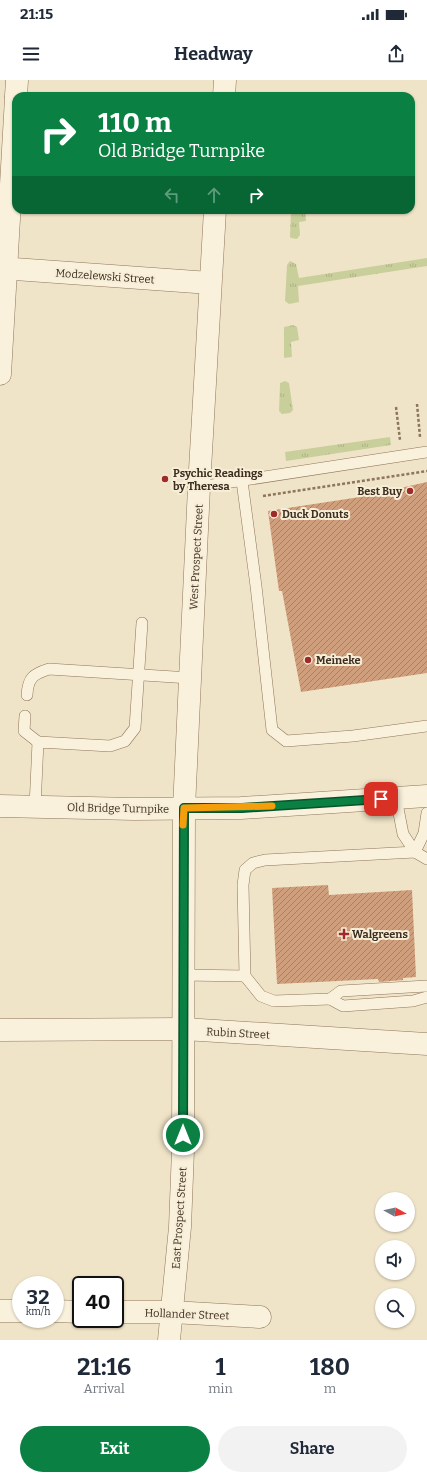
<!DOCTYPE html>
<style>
body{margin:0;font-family:Bitter,serif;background:#f2f2f3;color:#1f2937;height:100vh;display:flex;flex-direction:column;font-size:15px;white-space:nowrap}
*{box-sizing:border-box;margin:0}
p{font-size:13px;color:#747a83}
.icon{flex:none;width:22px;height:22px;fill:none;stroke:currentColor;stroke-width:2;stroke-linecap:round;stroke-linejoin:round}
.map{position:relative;height:1260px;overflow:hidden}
.drawer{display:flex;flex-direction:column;background:#fff;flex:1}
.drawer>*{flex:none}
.banner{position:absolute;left:12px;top:12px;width:403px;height:122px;border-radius:12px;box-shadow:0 1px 3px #0004;background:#0b8043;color:#fff;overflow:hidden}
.needle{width:26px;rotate:98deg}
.controls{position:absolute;left:375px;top:1112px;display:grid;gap:8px}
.controls a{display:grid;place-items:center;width:40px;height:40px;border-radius:50%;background:#fff;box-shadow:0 1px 3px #0004;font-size:20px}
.speed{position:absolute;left:12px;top:1196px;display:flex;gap:8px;font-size:20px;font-weight:700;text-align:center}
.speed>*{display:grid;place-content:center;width:52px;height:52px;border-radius:50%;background:#fff;box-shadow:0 1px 3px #0004;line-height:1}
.speed small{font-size:10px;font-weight:400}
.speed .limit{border:2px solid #111;border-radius:6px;background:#fff;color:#111}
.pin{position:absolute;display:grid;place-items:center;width:34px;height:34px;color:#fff;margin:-17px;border-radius:8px;box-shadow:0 2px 6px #0006}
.me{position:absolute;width:44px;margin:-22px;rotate:0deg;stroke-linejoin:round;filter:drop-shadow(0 0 3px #0008)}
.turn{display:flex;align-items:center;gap:14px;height:84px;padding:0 20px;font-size:18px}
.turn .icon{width:52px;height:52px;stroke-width:2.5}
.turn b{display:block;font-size:28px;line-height:34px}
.lanes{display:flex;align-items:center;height:38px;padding:0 20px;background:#0003;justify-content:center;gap:20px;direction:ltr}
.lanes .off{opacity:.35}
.eta{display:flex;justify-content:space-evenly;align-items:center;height:68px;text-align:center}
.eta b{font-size:24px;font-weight:700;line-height:28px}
.primary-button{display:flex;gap:8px;margin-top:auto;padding:8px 20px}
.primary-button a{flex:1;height:46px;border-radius:24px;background:#0b8043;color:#fff;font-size:16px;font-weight:700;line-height:46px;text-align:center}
.primary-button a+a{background:#f2f2f3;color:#1f2937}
.status{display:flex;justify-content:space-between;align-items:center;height:28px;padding:0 20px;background:#fff;direction:ltr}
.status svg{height:11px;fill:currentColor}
header{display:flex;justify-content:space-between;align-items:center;height:52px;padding:0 20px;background:#fff;font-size:18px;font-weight:700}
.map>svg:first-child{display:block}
.grass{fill:url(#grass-tufts)}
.building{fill:url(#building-hatch)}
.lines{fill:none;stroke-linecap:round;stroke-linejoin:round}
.service-casing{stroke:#8d765c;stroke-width:12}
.minor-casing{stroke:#8d765c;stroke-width:23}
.tertiary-casing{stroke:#8d765c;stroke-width:23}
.path{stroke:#8d765c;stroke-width:2.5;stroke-dasharray:3 2;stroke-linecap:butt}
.service{stroke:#faf1dc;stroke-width:11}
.minor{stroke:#faf1dc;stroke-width:22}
.tertiary{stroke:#faf1dc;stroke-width:22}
.route-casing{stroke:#07532c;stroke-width:10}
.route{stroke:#0b8043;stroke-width:7}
.slow{stroke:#f59e0b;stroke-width:7}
.poi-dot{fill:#9e2a2b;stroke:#f7eed8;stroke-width:1.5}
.labels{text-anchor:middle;stroke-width:4;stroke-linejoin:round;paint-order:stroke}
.street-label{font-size:11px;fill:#3d2e20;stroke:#f7eed8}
.poi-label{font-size:11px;font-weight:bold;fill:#3d2e20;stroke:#f7eed8;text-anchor:start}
</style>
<div class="status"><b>21:15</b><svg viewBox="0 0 49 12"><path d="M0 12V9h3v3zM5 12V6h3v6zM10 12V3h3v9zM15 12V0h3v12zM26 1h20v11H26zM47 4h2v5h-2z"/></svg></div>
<header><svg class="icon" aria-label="menu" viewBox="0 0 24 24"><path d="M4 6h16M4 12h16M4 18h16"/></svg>Headway<svg class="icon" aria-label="share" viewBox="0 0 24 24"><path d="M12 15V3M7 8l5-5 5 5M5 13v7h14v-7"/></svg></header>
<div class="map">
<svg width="427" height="1260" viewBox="0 0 427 1260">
<defs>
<pattern id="grass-tufts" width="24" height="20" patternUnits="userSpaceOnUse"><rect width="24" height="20" fill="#c9cf9b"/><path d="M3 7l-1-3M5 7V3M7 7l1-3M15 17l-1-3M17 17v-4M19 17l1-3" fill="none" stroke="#aeb285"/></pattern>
<pattern id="building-hatch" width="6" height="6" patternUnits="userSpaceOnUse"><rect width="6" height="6" fill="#cf9f7d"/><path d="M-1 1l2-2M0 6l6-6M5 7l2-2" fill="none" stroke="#a98266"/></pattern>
</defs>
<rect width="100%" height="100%" fill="#f0e4c8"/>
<g class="grass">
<path d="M291,130h14l1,11 -7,1 1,13 -3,4 -6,-1 -1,-1z"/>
<path d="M427,178v8l-129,20 1,16 -10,2 -4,-3 2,-36 3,-4 6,3 3,14z"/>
<path d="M293,245l4,2 2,13 -8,2 1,15 -8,1v-31z"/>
<path d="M285,301l4,2 4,27 -3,3 -8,1 -3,-3 1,-26v-2z"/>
<path d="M390,357l1,8 -105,16 -1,-9z"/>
</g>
<g class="building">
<path d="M427,402v191l-126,19 -19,-101h-3l-11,-80 92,-14z"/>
<path d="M328,805l1,10 83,-5 4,87 -13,1v2l-24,2 -1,-3 -101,5 -5,-96z"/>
</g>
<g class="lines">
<defs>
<g id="service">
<path d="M242,401l14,105 16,144 14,11 67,-5 74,-10"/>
<path d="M199,407l228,-35"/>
<path d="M27,615c1,-17 6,-21 22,-26l141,9"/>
<path d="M25,636l-1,15 14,11"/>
<path d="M396,718l7,36 12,18 9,-19 3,-20"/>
<path d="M35,727l3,-65 72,4 15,-5 10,-13 7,-105"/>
<path d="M427,779l-12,-7 -150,8 -12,3 -8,7 -2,15 2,91 16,20 13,5 56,-2 11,-8 86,-5"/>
<path d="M183,895l62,1"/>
<path d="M330,919l13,7 70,-5 14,-4"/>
</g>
<g id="minor">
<path d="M16,16l1,-16"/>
<path d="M224,16l1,-16"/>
<path d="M0,188l210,15"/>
<path d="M0,294l16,-276"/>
<path d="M184,728l15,-321 16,-277"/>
<path d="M0,950l184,-1 243,15"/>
<path d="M0,1231h21"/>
<path d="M55,1231l26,1"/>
<path d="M115,1232h57l88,5"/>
</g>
<g id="tertiary">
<path d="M0,726l134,3 107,-1 186,-12"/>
<path d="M169,1260l11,-113 3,-77 1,-342"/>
</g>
</defs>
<use href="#service" class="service-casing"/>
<use href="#minor" class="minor-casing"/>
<use href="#tertiary" class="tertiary-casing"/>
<g class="path">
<path d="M417,324l3,33"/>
<path d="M396,327l4,33"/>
<path d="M263,416l164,-25"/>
</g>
<use href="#service" class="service"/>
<use href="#minor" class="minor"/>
<use href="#tertiary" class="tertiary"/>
</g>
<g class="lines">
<defs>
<path id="route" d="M183,1055l1,-327h58l139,-9"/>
</defs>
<use href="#route" class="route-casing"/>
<use href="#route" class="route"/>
<path class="slow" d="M183,745l1,-17 88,-2"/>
</g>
<g class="poi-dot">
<circle cx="165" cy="399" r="4"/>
<circle cx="410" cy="411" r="4"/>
<circle cx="274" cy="434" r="4"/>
<circle cx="308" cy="580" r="4"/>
<path d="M342 848h4v4h4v4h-4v4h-4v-4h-4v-4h4z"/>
</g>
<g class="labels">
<g class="street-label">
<text transform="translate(105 196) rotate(4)" y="4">Modzelewski Street</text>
<text transform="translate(196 477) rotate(-87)" y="4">West Prospect Street</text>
<text transform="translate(118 728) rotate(1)" y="4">Old Bridge Turnpike</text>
<text transform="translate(238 953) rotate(3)" y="4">Rubin Street</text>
<text transform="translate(179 1138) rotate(-86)" y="4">East Prospect Street</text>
<text transform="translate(187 1234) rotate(2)" y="4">Hollander Street</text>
</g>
<g class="poi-label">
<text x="173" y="397">Psychic Readings<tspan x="173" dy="13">by Theresa</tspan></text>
<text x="402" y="415" text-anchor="end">Best Buy</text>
<text x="282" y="438">Duck Donuts</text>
<text x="316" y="584">Meineke</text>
<text x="352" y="858">Walgreens</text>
</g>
</g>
</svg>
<div class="controls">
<a><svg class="needle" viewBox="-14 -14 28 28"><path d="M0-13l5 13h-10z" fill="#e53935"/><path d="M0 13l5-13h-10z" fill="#747a83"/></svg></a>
<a><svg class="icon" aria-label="sound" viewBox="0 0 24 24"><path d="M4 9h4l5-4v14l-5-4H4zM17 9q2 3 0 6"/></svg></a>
<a><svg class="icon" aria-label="search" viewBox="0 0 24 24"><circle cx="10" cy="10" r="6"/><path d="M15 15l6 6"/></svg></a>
</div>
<div class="speed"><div>32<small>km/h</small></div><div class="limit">40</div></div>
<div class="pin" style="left:381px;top:719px;background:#d93025"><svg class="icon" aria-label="arrive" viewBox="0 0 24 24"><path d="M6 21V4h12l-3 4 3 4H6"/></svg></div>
<svg class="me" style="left:183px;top:1055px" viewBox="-20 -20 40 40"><circle r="17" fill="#0b8043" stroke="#fff" stroke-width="3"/><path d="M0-11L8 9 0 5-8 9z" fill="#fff"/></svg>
<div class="banner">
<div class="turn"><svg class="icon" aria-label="right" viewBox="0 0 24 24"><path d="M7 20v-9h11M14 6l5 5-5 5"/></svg><div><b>110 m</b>Old Bridge Turnpike</div></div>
<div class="lanes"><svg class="icon off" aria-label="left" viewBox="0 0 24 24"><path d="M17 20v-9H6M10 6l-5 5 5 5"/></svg><svg class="icon off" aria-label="ahead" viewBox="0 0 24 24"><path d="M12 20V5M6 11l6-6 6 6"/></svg><svg class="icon" aria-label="right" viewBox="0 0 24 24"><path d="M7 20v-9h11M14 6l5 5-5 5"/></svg></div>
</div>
</div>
<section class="drawer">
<div class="eta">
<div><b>21:16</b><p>Arrival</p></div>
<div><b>1</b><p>min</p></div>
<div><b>180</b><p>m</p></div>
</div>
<div class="primary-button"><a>Exit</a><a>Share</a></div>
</section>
